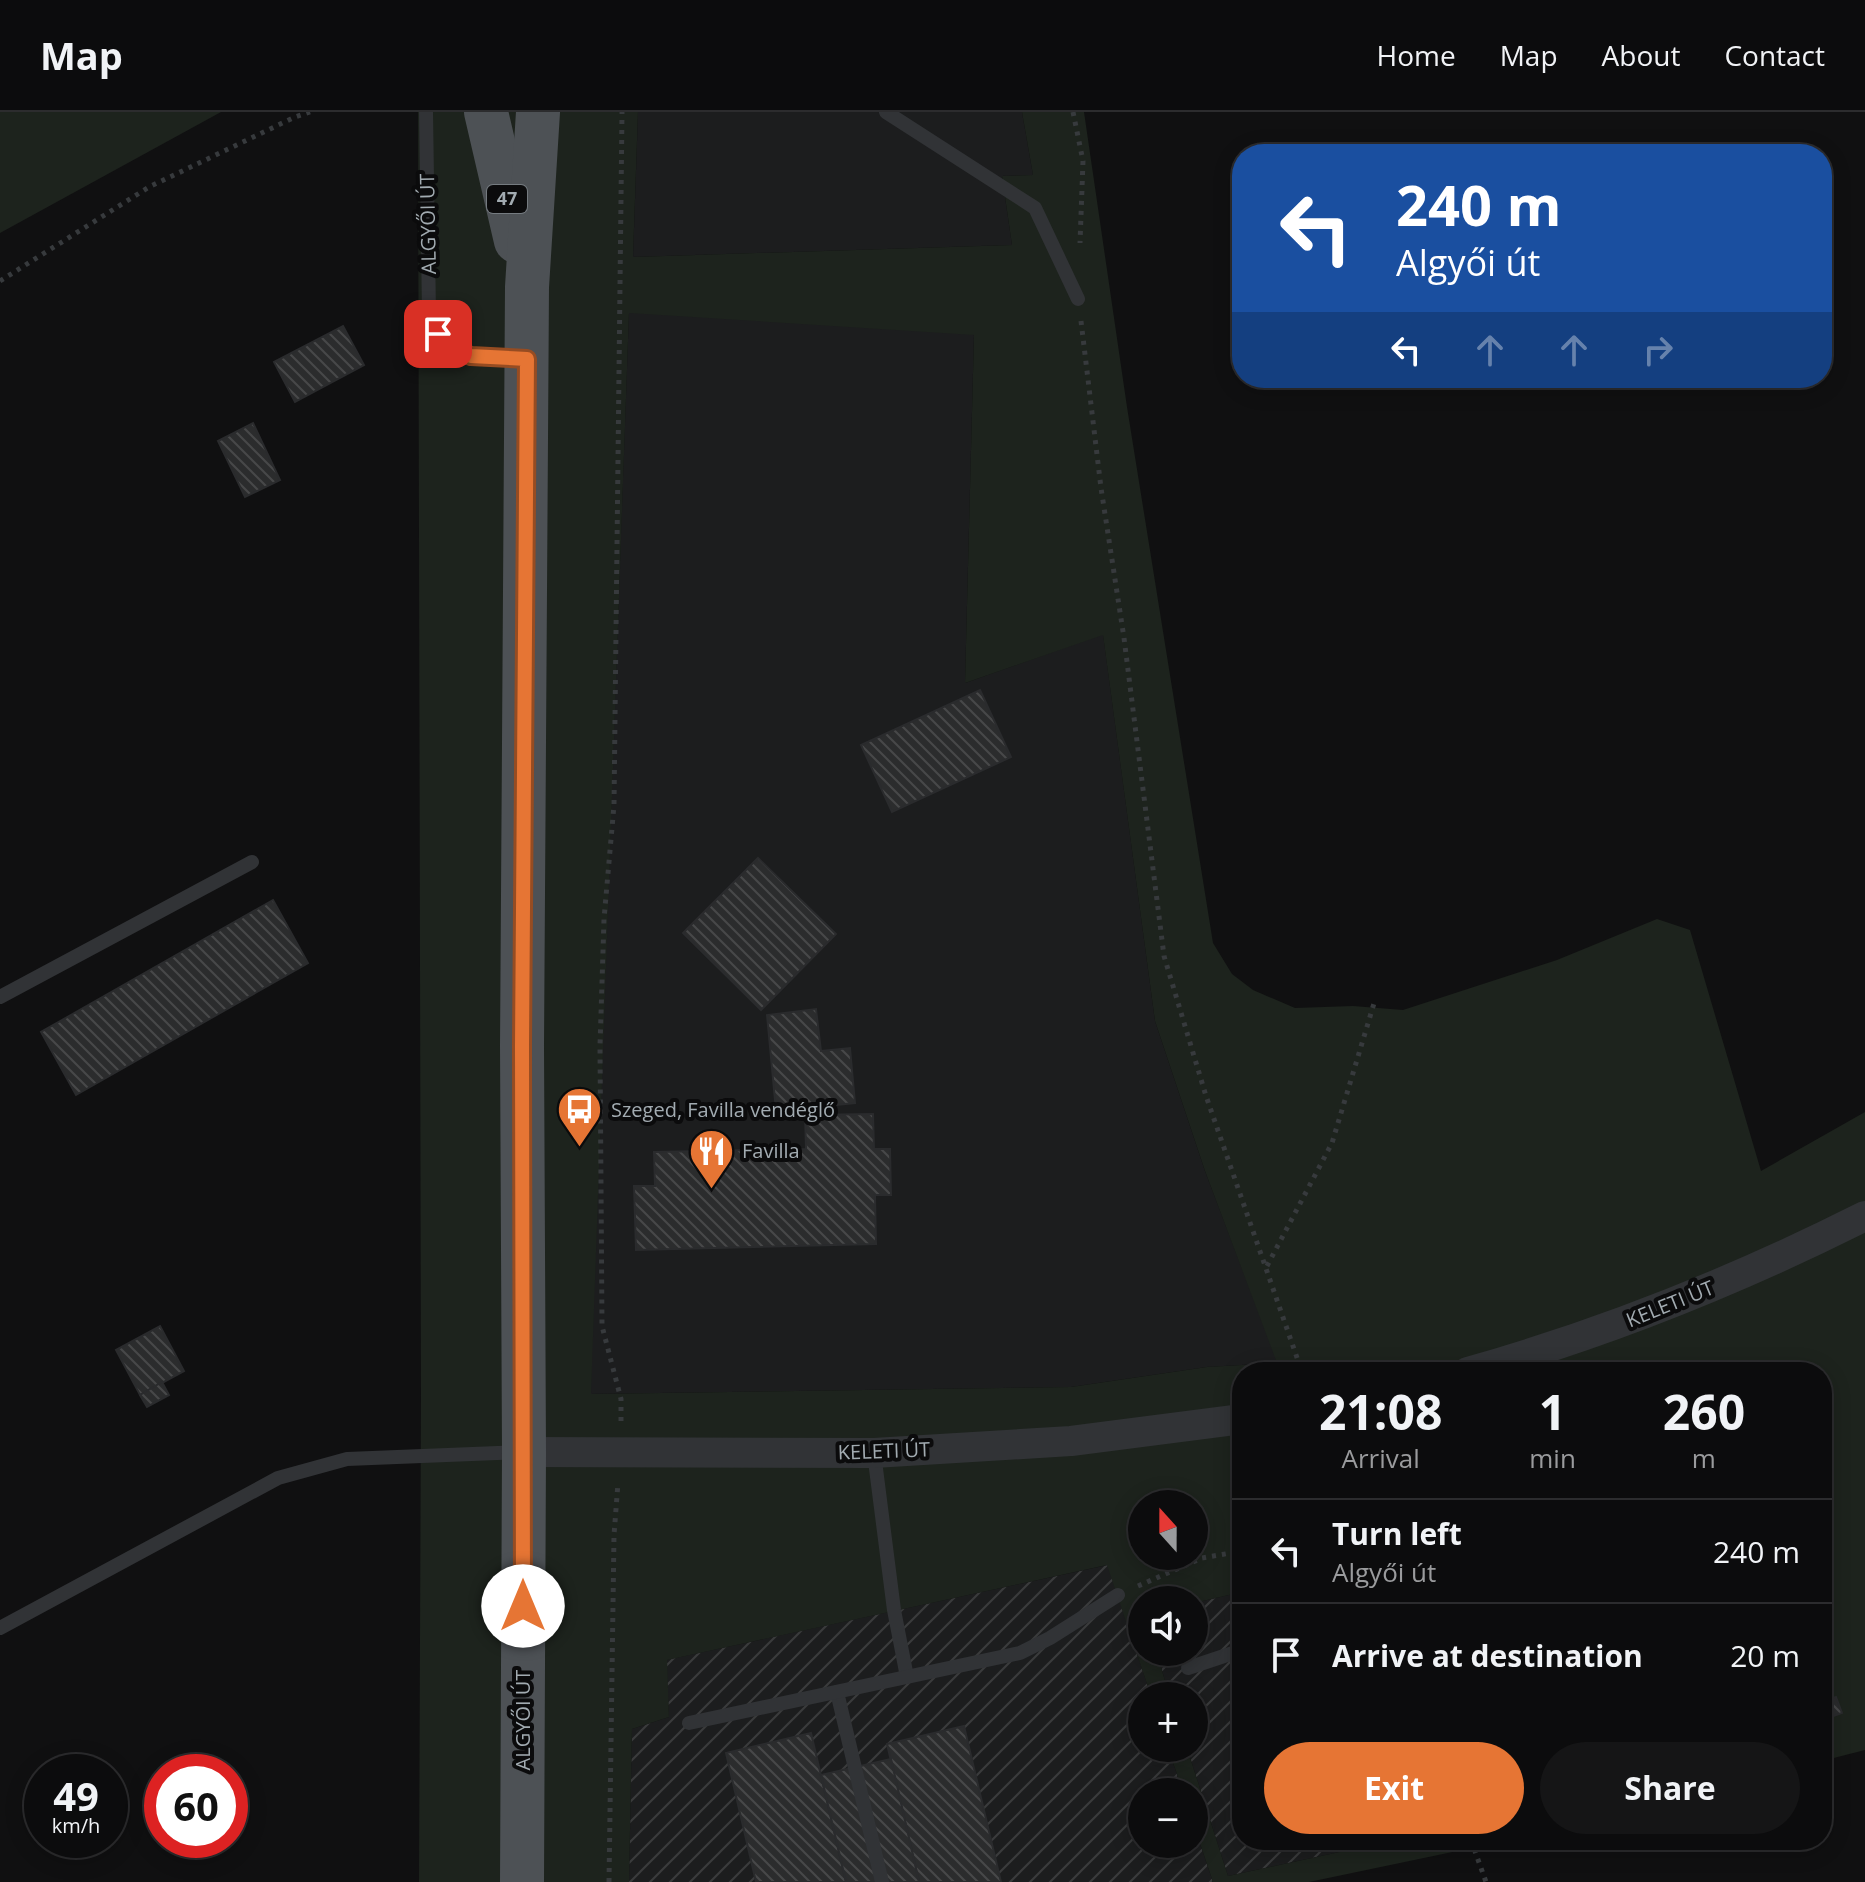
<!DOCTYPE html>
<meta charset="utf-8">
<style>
body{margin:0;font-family:"Open Sans",sans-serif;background:#151516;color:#f1f3f6;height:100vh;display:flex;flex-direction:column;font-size:30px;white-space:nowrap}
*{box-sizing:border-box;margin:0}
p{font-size:26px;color:#9a9b9d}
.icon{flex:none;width:44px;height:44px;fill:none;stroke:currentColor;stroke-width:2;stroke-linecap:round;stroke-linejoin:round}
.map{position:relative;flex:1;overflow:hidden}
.details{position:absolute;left:1232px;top:1250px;width:600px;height:488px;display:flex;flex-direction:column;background:#0c0c0d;border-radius:32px;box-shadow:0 4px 20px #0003,0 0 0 2px #2c2c2e}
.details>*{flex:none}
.banner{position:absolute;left:1232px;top:32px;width:600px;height:244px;border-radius:32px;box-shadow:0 4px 20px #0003,0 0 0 2px #2c2c2e;background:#1a4fa0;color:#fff;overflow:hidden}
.needle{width:52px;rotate:339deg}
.controls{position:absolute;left:1128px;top:1378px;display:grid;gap:16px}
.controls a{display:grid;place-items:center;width:80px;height:80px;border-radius:50%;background:#0c0c0d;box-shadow:0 4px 20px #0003,0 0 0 2px #2c2c2e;font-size:40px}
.speed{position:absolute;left:24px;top:1642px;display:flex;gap:16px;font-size:40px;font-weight:700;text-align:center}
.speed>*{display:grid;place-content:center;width:104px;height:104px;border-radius:50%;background:#0c0c0d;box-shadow:0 4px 20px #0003,0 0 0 2px #2c2c2e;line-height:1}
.speed small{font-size:20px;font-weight:400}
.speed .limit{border:12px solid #d22;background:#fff;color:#111}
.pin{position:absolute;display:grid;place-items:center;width:68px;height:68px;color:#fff;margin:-34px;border-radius:16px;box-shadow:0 4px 12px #0006}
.me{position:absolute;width:88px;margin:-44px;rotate:0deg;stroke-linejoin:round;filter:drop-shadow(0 0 6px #0008)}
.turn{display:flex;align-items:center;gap:28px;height:168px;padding:0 32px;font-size:36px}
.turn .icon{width:104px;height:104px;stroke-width:2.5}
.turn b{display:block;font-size:56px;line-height:68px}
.lanes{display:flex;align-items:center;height:76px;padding:0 32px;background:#0003;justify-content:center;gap:40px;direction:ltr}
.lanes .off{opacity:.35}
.eta{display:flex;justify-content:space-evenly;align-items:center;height:136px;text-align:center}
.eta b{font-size:48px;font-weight:700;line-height:56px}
.action{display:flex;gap:16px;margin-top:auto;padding:16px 32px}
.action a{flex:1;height:92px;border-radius:48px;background:#e67534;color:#fff;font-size:32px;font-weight:700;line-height:92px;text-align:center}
.action a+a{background:#151516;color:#f1f3f6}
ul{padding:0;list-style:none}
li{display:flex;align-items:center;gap:24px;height:104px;padding:0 32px;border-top:2px solid #2c2c2e}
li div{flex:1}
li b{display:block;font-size:30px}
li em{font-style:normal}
header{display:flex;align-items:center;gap:48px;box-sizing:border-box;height:112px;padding:0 40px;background:#0c0c0d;border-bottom:2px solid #2c2c2e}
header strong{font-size:38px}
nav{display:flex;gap:44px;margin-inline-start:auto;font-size:28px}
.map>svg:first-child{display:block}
.built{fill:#1c1d1e}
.industrial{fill:url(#industrial-furrows)}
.green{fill:#1d231d;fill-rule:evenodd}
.building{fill:url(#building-back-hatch);stroke:#2a2b2d;stroke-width:2}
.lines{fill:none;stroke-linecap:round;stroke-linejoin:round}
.path{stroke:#373a3d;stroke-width:5;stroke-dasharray:4 6;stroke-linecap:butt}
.lane{stroke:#313336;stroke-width:14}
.street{stroke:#313336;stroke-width:30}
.primary{stroke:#4d5155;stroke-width:44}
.route-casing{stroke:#964c22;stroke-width:20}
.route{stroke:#e67534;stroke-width:14}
.labels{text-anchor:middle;stroke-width:8;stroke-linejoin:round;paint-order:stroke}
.shield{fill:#0b0b0c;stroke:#757b80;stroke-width:2}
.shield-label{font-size:18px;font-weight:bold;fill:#a2abb1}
.street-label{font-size:20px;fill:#a2abb1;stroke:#0b0b0c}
.poi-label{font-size:20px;fill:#a2abb1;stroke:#0b0b0c;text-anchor:start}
</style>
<header>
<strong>Map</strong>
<nav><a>Home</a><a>Map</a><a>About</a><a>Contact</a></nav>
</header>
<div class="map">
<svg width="1865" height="1770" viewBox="0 0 1865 1770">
<defs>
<pattern id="industrial-furrows" width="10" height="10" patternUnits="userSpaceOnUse" patternTransform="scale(2)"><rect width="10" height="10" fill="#1c1d1e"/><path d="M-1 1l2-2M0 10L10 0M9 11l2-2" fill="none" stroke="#3a3b3c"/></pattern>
<pattern id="building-back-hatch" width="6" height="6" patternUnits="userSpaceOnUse" patternTransform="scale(2)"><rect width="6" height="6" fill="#2b2c2d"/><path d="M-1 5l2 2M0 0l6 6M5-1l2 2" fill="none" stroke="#474849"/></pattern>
</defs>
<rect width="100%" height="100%" fill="#101011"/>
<g class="built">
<path d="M638,0h384l11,63 -31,1 10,69 -379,12z"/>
<path d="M629,200l345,22 -9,349 138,-49 52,387 50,150 73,192 -71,4 -136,20 -481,7z"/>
</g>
<g class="industrial">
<path d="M1108,1453l43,131h-9v52h26l15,44h-41v52h52v-18l19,56h-584l3,-153 37,-12 -3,-57z"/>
<path d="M1242,1480v248h153l-167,36 -41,-128h7v-52h-24l-14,-44h38v-49z"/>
</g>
<g class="green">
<path d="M0,0h221l-221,121z"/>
<path d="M418,0h220l-5,145 379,-12 -10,-69 31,-1 -11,-63h62l43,295 86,536 19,31 21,16 42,18 58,-2 50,4 154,-50 100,-41 33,11 71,241 104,-59v638l-43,11v-389h-580v220l-48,11v-3h-52v52h14l14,44h-19l-44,-131 -440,95 2,57 -37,12 -3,153h-210l2,-487zM629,201l345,22 -9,348 138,-48 52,386 50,150 72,192 -70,4 -136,20 -480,7zM1142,1392h52v52h-52z"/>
<path d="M1168,1636h19l41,128 167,-36h129l-14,4 -48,6 -153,32h-96l-19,-56v-34h-11z"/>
</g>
<g class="building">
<path d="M343,214l21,39 -69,37 -21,-40z"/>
<path d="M253,311l27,57 -35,17 -27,-56z"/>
<path d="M980,578l31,67 -119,55 -31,-67z"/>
<path d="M758,746l78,76 -75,76 -78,-77z"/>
<path d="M273,788l35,63 -232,132 -35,-63z"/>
<path d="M816,897l5,42 29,-3 5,55 -79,8 -9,-96z"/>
<path d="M873,1002l1,35h16l1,46h-16l1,49 -240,6 -2,-64h21l-1,-34 152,-3 -1,-34z"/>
<path d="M160,1214l24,45 -44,24 -24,-45z"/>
<path d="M162,1270l7,13 -22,12 -7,-12z"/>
<path d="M1242,1551v23l-7,-21z"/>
<path d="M1836,1585l6,16 -20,7v-18z"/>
<path d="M964,1614l37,156h-82l-32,-138z"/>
<path d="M811,1621l35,149h-90l-30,-129z"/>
<path d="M891,1647l28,123h-73l-25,-107z"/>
</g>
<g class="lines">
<g class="path">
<path d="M1073,0l10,49 -3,82"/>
<path d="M0,169l149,-94 146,-70 15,-5"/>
<path d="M1081,209l20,167 23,150 40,318 42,140 96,276"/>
<path d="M1267,1154l65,-123 43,-143"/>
<path d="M621,1309v-22l-19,-73 -2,-280 4,-127 10,-114 8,-693"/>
<path d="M1138,1474l64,-28 40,-7"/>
<path d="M1471,1728l15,42"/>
<path d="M609,1770l5,-347 4,-52"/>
</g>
<g class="lane">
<path d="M426,0l3,201c21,51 46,44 94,46"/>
<path d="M886,0l149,96 43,91"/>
<path d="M0,885l252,-135"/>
<path d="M874,1341l20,157 13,67"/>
<path d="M0,1516l278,-150 69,-19 173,-7"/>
<path d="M1188,1556l54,-18"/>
<path d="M837,1580l45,190"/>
<path d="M689,1611l331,-70 30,-15 68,-43"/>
</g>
<g class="street">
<path d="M1468,1260c138,-39 270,-92 397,-156"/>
<path d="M524,1340l350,1 197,-12 171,-22"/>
</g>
<g class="primary">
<path d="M486,0l30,129"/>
<path d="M522,1770l2,-430 -2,-406 5,-759 11,-175"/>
</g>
</g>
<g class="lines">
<defs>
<path id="route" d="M438,222l19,17 14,5 56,3 -5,687 1,560"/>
</defs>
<use href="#route" class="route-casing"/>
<use href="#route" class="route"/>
</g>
<defs>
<symbol id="bus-pin" viewBox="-11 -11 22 30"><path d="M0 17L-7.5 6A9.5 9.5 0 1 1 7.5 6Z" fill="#e67534" stroke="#0b0b0c"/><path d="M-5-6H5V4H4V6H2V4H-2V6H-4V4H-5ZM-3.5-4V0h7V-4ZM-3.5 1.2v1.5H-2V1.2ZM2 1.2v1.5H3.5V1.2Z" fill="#fff"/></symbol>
<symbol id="restaurant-pin" viewBox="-11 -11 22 30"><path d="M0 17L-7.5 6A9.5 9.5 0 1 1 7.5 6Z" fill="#e67534" stroke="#0b0b0c"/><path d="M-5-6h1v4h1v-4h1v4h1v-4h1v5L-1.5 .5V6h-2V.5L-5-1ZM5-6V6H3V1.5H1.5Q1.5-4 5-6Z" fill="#fff"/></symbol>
</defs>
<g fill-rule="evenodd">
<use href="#bus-pin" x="554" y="972" width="51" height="69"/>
<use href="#restaurant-pin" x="686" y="1014" width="51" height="69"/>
</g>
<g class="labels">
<rect class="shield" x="487" y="73" width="40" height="28" rx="6"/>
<g class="shield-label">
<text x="507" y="93">47</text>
</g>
<g class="street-label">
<text transform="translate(428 112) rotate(-91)" y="7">ALGYŐI ÚT</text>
<text transform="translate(1670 1192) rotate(-22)" y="7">KELETI ÚT</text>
<text transform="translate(884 1339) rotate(-2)" y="7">KELETI ÚT</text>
<text transform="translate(523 1608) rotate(-90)" y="7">ALGYŐI ÚT</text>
</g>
<g class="poi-label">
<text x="611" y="1005">Szeged, Favilla vendéglő</text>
<text x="742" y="1046">Favilla</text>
</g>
</g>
</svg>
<div class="controls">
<a><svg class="needle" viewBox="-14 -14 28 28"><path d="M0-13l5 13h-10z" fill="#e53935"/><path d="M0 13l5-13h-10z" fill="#9a9b9d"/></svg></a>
<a><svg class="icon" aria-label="sound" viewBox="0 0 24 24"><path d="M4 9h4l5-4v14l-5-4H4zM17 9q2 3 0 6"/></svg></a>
<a>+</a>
<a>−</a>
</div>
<div class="speed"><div>49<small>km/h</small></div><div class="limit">60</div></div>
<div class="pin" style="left:438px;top:222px;background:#d93025"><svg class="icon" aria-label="arrive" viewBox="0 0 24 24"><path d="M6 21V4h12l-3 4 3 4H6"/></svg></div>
<svg class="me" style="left:523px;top:1494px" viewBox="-20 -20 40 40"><circle r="19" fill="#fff"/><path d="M0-13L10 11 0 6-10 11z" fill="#e67534"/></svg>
<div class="banner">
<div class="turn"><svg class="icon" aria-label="left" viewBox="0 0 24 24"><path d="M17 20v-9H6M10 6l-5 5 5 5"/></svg><div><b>240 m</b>Algyői út</div></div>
<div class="lanes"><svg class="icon" aria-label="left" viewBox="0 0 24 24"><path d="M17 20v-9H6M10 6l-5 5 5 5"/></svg><svg class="icon off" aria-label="ahead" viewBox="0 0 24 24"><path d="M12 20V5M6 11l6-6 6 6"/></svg><svg class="icon off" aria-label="ahead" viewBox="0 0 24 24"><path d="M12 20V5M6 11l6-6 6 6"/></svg><svg class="icon off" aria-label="right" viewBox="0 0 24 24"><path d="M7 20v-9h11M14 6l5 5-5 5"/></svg></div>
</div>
<section class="details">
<div class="eta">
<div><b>21:08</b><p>Arrival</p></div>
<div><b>1</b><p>min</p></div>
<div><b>260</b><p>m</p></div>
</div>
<ul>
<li><svg class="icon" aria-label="left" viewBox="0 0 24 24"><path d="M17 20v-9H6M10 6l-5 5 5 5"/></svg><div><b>Turn left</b><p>Algyői út</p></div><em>240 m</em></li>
<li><svg class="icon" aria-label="arrive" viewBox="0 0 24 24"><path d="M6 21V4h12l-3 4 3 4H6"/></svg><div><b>Arrive at destination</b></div><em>20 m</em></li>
</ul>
<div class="action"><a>Exit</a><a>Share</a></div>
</section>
</div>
